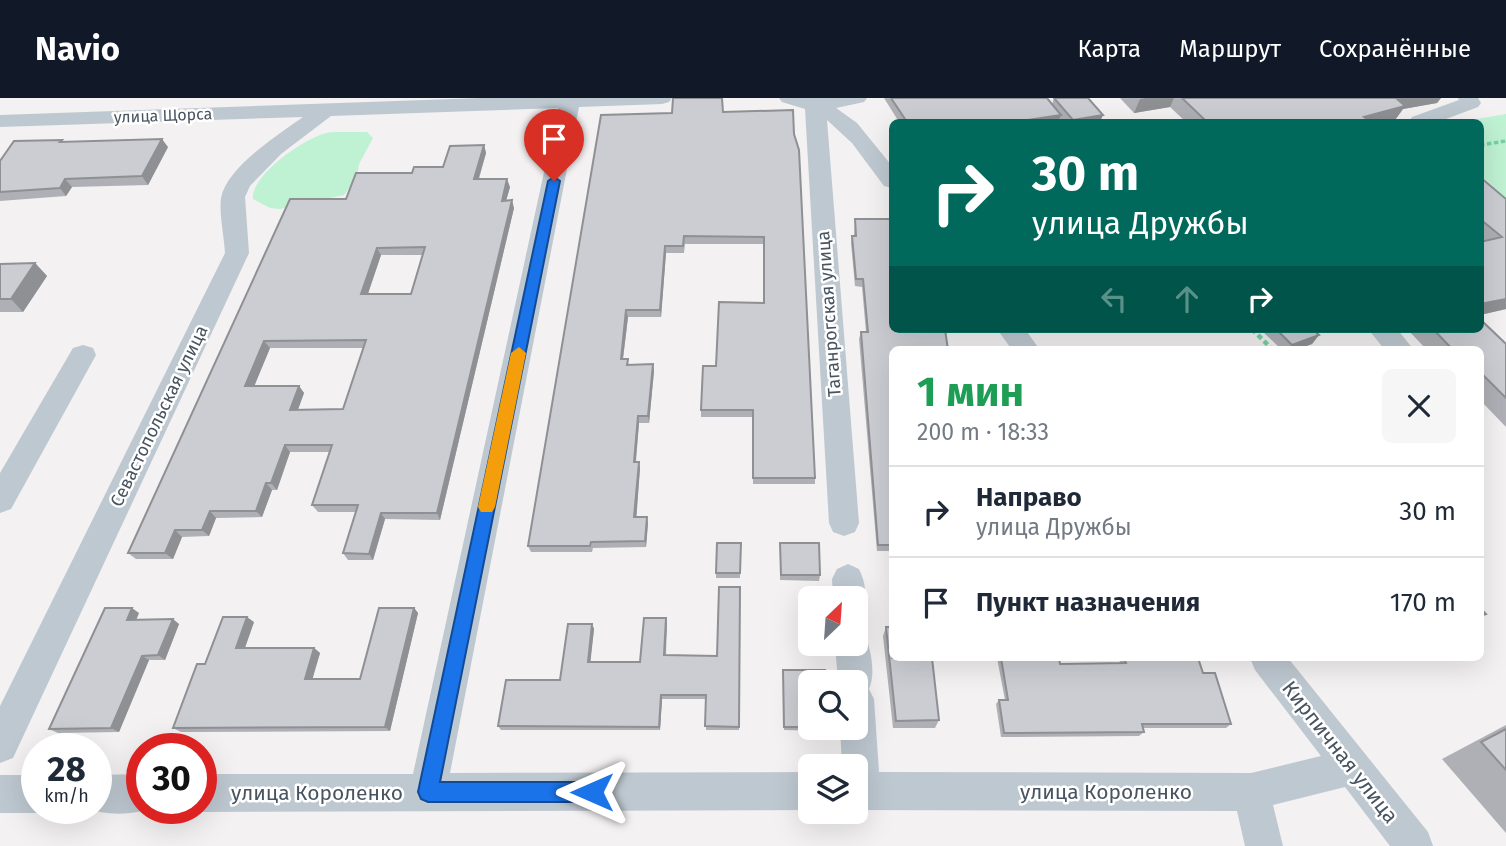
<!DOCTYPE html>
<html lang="ru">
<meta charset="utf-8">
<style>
body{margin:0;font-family:"Fira Sans",sans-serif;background:#f6f6f7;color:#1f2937;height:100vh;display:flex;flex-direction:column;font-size:26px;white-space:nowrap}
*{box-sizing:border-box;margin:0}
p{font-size:23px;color:#747a83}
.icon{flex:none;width:38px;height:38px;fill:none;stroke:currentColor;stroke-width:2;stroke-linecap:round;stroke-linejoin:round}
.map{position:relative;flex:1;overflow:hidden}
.sheet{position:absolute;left:889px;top:248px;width:595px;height:315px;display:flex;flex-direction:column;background:#fff;border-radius:10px;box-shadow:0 7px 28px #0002}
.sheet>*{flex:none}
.hud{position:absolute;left:889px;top:21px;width:595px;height:214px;border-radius:10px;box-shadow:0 7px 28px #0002;background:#00695c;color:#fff;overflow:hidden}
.needle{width:46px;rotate:25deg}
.tools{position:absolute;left:798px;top:488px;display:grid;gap:14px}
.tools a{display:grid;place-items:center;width:70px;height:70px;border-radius:10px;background:#fff;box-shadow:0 7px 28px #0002;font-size:35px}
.speed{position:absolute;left:21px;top:635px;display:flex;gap:14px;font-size:35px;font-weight:700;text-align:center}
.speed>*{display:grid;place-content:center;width:91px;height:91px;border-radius:50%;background:#fff;box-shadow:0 7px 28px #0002;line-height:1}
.speed small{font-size:18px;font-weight:400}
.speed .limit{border:10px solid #d22;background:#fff;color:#111}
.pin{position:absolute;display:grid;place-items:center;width:60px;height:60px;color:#fff;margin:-72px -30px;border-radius:50% 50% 50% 0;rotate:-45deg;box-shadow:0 0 7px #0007}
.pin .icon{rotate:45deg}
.me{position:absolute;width:77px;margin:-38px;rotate:270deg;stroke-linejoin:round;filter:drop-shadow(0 0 5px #0008)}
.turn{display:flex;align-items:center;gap:24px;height:147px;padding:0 28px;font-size:32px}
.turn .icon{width:91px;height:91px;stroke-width:2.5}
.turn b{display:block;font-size:49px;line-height:60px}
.lanes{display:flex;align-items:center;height:66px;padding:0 28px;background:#0003;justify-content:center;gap:35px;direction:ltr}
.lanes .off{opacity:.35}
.round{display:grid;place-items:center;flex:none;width:74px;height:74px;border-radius:10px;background:#f6f6f7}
.head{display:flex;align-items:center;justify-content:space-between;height:119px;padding:0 28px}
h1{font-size:42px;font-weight:700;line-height:52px;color:#1e9e55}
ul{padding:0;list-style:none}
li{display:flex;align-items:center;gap:21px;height:91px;padding:0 28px;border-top:2px solid #e0e1e3}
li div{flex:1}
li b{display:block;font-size:26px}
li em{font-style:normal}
header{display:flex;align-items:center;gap:42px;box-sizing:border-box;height:98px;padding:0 35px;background:#111827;color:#fff}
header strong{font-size:33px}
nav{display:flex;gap:38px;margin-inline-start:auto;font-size:24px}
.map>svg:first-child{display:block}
.green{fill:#bff1d3}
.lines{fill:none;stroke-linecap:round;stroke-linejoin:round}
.path-far1{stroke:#76d0a4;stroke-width:3.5;stroke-dasharray:4.5 2.5;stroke-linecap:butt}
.path{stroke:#76d0a4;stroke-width:4.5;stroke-dasharray:5 3.5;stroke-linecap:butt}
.minor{fill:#bec8d0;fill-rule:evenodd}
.wall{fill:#afb0b5;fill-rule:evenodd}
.shaded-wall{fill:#8e9094}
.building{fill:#cbcdd3;stroke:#8e9094;stroke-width:2;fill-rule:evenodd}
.route{fill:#1a73e8;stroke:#114b97;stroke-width:2}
.slow{fill:#f59e0b}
.labels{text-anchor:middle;stroke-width:5;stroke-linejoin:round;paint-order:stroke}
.far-street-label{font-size:16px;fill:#48545f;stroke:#fff}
.street-label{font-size:18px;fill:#48545f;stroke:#fff}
.near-street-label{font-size:21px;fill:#48545f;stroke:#fff}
</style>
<header>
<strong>Navio</strong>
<nav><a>Карта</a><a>Маршрут</a><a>Сохранённые</a></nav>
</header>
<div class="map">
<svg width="1506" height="748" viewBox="0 0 1506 748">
<rect width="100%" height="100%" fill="#f3f1f1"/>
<g class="green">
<path d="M1506,16v84l-25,-22 -1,-54h-20z"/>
<path d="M332,34h35l6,6 -14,26 -2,13 -13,18 -64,14 -10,-1 -17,-9c-3,-24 56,-65 79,-67z"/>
</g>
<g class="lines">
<path class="path-far1" d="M1480,47l26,-4"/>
<path class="path" d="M1252,231l21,21"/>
<g class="minor">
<path d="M481,0h191l-3,4 -7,2 -83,3 -129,666 360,-1v38l-609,2 -8,-4h8v-34h212l145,-666 -227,8 -50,38 -31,32 -5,11 4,56 -236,505 -13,5v-57l225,-453c-1,-17 -6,-39 -4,-55 6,-31 58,-64 82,-81l-303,10v-12z"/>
<path d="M779,0h88l-3,4 -28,6 21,15 35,43v22l-8,-2 -32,-43 -25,-23 32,403 -4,9 -11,4 -11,-4 -4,-9 -24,-414 -23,-7z"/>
<path d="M1458,0h20l3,5 -3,4 -40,15h-29l3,-5 47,-17z"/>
<path d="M997,231h28l15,21h-28z"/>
<path d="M1368,231h29l17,21h-29z"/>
<path d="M83,247l10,3 3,7 -85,154 -11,4v-40l73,-125z"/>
<path d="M848,466l11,5c7,14 8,26 2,40l-5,1v-12h-23l-1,-19 5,-10z"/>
<path d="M856,532l8,3c7,15 12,41 5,56l5,10 5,73 372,1 70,-17 -66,-86 -5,-12h38l140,174 5,14h-43l-45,-59 -72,18 10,41h-38l-8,-35 -381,-1v-44h-14l-2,-38h16v-46h-18l-3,-38h21z"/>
<path d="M142,676v34h8c-17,8 -47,7 -64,0h10v-33z"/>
<path d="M0,677h37v33h10l-10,5h-37z"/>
</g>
</g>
<g class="wall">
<path d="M884,0h163l5,6 2,-6 46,24h-40l-1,-1 -1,1h-159z"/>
<path d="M1120,0h321l-4,5 -34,6 -8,11 -9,2h-200l-16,-15 -36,6z"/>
<path d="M723,14l71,22 21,344v6h-62v-67h-52v-7l15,-44 48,-63v-59h-79l-1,9h-18l-5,64h-33l-5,42 6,5h24l1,7 -5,52h-10l-3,39 4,6 -4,49 12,6 -2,24 -53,1 -1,4h-61l-3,-6 73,-431z"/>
<path d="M63,44l105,5 -20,38 -76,2 -6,9 -66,5v-40z"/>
<path d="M484,47l2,8 -7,26 31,8 -4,14 8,7 -74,312 -55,-1 -12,41h-25l-5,-7 13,-41h-38l-6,-7 18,-53h-40l-13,38h-5l-10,27 -46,1 -7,18 -27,1 -9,22h-37l-8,-6 218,-354 66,-26 31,-6zM381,157h42l-12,39h-43zM270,250h94l-21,61 -45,1 6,-17 -5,-7h-45z"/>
<path d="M1480,79l26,22v110l-26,6z"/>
<path d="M855,121l37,131v201h-15l-18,-212 2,-7h5l-4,-45 -7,-1 -4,-43 1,-7h2z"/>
<path d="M35,165l12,13 -24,36h-23v-48z"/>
<path d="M1260,231h52l7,6 -7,9 -17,6h-13z"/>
<path d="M1407,231h73l26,15v83l-26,-27v-50h-53z"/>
<path d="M741,445l-1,35h-24v-5z"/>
<path d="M780,445l40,32 -1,6 -39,-1z"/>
<path d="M740,489l-1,143h-33v-31h-44l-2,31h-159l-3,-4 62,-46 32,-56 2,5 -4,33h50l27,-39 -1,32 51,1z"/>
<path d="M414,510l4,5 -28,118 -209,1 -8,-4 32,-64 49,-42 -9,26h69l6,5 -8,26h48z"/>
<path d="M139,515l-3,7 43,4 -14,36h-16l-30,72 -61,1 -9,-4z"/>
<path d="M886,529l53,93 -4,8h-42l-10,-92z"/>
<path d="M997,560h62l1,6 60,-1 -1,-5h79l5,15 28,51 -5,4h-83l1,4 -5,4 -138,1 -5,-33 3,-4h6z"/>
<path d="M783,577l27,7v46h17v3l-43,-1z"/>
<path d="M1506,627v108l-64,-74z"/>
</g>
<g class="shaded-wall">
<path d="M1146,0h28l-4,9 -36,6 6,-14z"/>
<path d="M1395,0h46l-4,5 -34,6 -8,11 -9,2h-26l4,-5z"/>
<path d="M1061,17l-3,7h-44z"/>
<path d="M1103,17l-3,7h-28l1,-2z"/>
<path d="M162,41l6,8 -20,38 -6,-9z"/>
<path d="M484,47l2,8 -10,34 -2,-8z"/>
<path d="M65,81l7,8 -6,9 -6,-8z"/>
<path d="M507,81l3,8 -6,21 -2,-7z"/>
<path d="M512,102l2,8 -74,312 -3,-7z"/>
<path d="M665,148l1,7 -5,64 -1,-7z"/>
<path d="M377,150l4,7 -16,47 -4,-8z"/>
<path d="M35,165l12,13 -24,36 -12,-13z"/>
<path d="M1506,201v10l-26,6v-11z"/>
<path d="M626,212l2,7 -6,49 -1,-7z"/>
<path d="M1319,237l-7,9 -17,6h-7l4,-5z"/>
<path d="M264,243l6,7 -19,46 -6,-8z"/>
<path d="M653,266l1,7 -5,52 -1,-7z"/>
<path d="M299,288l5,7 -9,24 -5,-7z"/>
<path d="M638,318l1,7 -4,45 -1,-6z"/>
<path d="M285,347l5,7 -13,38 -6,-7z"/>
<path d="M639,364l1,6 -4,55 -2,-6z"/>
<path d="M266,385l6,7 -10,27 -6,-6z"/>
<path d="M210,413l6,7 -7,18 -7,-6z"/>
<path d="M381,415l4,6 -12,41 -4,-6z"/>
<path d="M647,419l1,6 -2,24 -1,-6z"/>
<path d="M175,432l7,7 -9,22 -8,-6z"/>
<path d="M132,510l7,5 -5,12 -7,-5z"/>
<path d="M414,510l4,5 -28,118 -5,-4z"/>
<path d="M247,519l7,5 -11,31 -7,-5z"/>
<path d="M666,520l1,5 -2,37 -1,-5z"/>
<path d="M173,521l6,5 -14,36 -7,-5z"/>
<path d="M592,526l2,5 -4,37 -2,-4z"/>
<path d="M314,550l6,5 -9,31 -6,-5z"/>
<path d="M142,558l7,4 -30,72 -8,-4z"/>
<path d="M661,597l1,4 -2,31 -1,-3z"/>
</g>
<g class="building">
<path d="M673,0h49l1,14 70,-2 1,24 5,16 16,328h-62v-68h-52l2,-44h13l3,-64 45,1v-66l-80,-1 -1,10h-18l-5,64h-34l-5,49h7l-1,6 26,-1 -5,52h-10l-4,46h5l-5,55h13l-2,24 -54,1 -1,4h-62l73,-431 71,-2z"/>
<path d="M891,0h156l14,17 -47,7h-107z"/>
<path d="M1054,0h34l15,17 -30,5z"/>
<path d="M1182,0h214l9,8 -41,11 7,5h-164z"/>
<path d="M162,41l-20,37 -77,3 -5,9 -60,4v-31l14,-20 48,-1 -2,2z"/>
<path d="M484,47l-10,34h33l-5,22 10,-1 -75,313h-56l-12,41 -26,-1 15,-48h-46l20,-60h-47l-14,38h-5l-10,28h-46l-8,19h-27l-10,23h-37l162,-354h56l10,-26h56l2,-6h29l7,-21zM425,149l-14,47h-50l16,-46zM366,242l-23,69 -53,1 9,-24h-54l19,-45z"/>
<path d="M1480,79l26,22v100l-26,5v-62l22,-5 -22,-18z"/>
<path d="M855,121h37v110h53l3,21h-56v195h-14l-17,-213h7l-5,-53h-7l-4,-43h4z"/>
<path d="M35,165l-24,36h-11v-35z"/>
<path d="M1480,221l26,25v54l-26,-26v-22h-27l-20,-21h47z"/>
<path d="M1276,231h36l7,6 -27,10z"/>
<path d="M717,445h24l-1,30h-24z"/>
<path d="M780,445h39l1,32h-39z"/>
<path d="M719,489h21l-1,140 -34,-1 1,-31h-45l-2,32 -161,-1 8,-46h54l8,-56h24l-4,38h52l4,-44h22l-2,37 53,1z"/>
<path d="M105,510h27l-5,12 46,-1 -15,36 -16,1 -31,72 -62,1z"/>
<path d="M379,510h35l-29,119 -212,1 24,-64h8l18,-47h24l-11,31h78l-9,31h55z"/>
<path d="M1480,510l6,6 -6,2z"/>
<path d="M886,529h6v31h40l7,62 -43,1z"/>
<path d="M1001,560h58l1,6 66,-1 -2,-5h74l5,15h12l16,51h-89l2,8 -140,1 -5,-33h9z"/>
<path d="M783,572h42v12h-15v45h-26z"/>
<path d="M1506,631v41l-25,-28z"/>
</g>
<path class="route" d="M554,79l6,4 -120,601h152l7,3 3,7 -3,7 -7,3h-164l-7,-3 -3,-7 130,-611z"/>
<path class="slow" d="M519,249l7,6 -31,154 -3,5h-11l-3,-5 33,-154z"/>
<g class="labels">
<g class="far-street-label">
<text transform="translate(163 17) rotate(-2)" y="6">улица Щорса</text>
</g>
<g class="street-label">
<text transform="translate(829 216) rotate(-94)" y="6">Таганрогская улица</text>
<text transform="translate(159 318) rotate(-64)" y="6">Севастопольская улица</text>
</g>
<g class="near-street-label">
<text transform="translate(1340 654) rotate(52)" y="7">Кирпичная улица</text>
<text x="1106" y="701">улица Короленко</text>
<text x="317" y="702">улица Короленко</text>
</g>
</g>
</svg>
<div class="tools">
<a><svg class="needle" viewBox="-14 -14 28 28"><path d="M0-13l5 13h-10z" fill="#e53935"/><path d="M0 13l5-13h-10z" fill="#747a83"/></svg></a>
<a><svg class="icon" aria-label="search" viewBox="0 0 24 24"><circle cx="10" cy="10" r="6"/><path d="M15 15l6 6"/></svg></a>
<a><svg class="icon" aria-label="layers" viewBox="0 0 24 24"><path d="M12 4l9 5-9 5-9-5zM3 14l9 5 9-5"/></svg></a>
</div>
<div class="speed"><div>28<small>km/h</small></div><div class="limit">30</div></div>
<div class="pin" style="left:554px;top:83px;background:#d93025"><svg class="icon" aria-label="arrive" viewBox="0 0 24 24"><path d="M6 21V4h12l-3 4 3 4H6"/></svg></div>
<svg class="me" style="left:592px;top:694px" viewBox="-20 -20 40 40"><path d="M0-17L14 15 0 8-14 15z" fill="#1a73e8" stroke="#fff" stroke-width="4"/></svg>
<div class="hud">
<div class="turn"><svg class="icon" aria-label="right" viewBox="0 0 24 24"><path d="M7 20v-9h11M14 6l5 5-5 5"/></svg><div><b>30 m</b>улица Дружбы</div></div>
<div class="lanes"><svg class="icon off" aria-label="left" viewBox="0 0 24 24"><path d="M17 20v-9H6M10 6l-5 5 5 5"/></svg><svg class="icon off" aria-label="ahead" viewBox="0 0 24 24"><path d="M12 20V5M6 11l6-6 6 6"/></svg><svg class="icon" aria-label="right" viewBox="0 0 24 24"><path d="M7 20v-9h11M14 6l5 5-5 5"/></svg></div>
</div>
<section class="sheet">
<div class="head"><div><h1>1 мин</h1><p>200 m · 18:33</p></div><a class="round"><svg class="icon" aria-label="close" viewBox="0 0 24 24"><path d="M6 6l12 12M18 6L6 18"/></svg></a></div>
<ul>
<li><svg class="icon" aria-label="right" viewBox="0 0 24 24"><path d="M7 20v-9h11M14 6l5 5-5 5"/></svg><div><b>Направо</b><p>улица Дружбы</p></div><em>30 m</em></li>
<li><svg class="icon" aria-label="arrive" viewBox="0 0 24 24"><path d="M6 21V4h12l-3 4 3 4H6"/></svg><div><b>Пункт назначения</b></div><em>170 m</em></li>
</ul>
</section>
</div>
